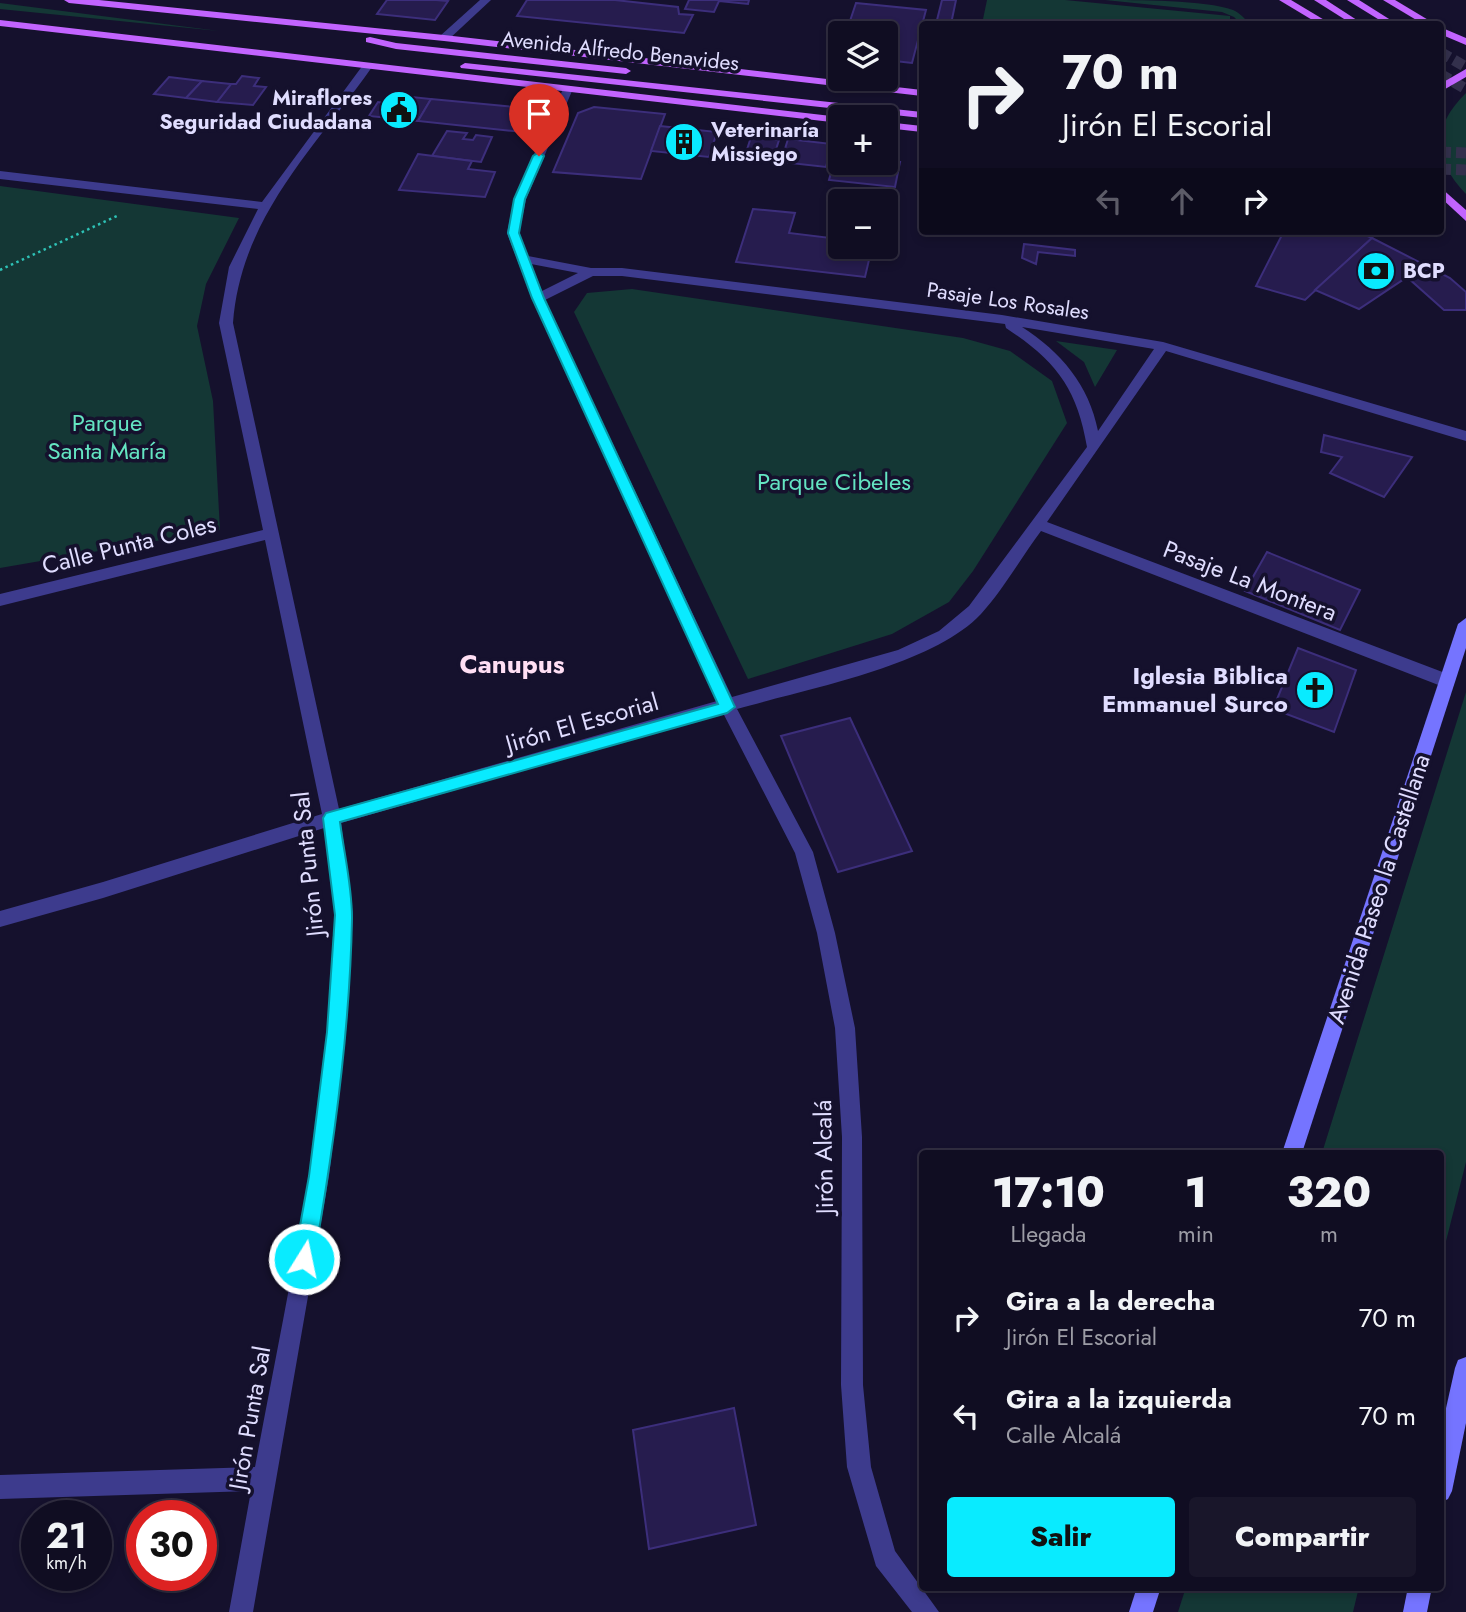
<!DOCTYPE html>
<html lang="es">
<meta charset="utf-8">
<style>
body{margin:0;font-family:Jost,sans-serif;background:#19162a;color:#f1f3f6;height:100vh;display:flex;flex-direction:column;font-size:26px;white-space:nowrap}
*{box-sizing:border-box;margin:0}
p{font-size:23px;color:#9c9ca5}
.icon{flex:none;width:38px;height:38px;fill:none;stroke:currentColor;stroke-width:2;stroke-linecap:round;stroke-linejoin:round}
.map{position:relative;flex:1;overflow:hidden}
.details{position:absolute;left:919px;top:1150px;width:525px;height:441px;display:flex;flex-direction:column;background:#100d22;border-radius:7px;box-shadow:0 4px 10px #0003,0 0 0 2px #302d40}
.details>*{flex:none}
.guide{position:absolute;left:919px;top:21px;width:525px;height:214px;border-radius:7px;box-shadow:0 4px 10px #0003,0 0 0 2px #302d40;background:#100d22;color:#f1f3f6;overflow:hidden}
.controls{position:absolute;left:828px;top:21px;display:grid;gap:14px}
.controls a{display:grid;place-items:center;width:70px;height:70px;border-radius:7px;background:#100d22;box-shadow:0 4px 10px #0003,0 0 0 2px #302d40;font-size:35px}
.speed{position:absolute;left:21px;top:1500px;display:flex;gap:14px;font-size:35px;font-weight:700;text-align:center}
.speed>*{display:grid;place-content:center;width:91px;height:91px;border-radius:50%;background:#100d22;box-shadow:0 4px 10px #0003,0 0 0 2px #302d40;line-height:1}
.speed small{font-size:18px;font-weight:400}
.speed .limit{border:10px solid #d22;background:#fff;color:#111}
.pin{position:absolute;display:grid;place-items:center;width:60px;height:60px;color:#fff;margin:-72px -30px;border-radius:50% 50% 50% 0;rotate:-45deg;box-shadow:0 0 7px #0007}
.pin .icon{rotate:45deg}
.me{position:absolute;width:77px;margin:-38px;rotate:10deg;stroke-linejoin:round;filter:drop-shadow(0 0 5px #0008)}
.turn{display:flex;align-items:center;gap:24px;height:147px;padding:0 28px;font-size:32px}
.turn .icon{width:91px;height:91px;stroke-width:2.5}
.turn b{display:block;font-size:49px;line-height:60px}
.lanes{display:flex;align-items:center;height:66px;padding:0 28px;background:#0003;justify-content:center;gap:35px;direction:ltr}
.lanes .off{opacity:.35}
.eta{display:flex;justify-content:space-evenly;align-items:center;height:119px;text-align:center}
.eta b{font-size:42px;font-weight:800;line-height:49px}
.button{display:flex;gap:14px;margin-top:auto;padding:14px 28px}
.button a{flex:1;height:80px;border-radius:7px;background:#09ebff;color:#111;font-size:28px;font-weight:800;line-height:80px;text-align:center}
.button a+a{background:#19162a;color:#f1f3f6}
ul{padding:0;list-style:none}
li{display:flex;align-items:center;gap:21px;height:98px;padding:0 28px}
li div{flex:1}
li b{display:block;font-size:26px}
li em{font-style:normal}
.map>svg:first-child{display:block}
.green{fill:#143735}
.building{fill:#261c4e;stroke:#3c2e7b;stroke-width:2}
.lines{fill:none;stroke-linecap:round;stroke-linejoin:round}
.primary-tunnel{stroke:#33304c;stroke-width:11;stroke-dasharray:11 5;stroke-linecap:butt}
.path{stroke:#2ec2b6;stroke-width:2.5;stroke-dasharray:2.5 3.5;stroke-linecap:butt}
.street{fill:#3d3b8d;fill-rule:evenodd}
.secondary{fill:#7574ff;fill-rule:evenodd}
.primary{fill:#c264ff;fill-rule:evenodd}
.route{fill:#09ebff;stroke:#0699a6;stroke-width:2}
.labels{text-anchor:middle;stroke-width:7;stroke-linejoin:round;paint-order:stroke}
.far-street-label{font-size:21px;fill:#e0ddff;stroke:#15112d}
.far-poi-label{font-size:21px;font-weight:bold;fill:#e0ddff;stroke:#15112d;text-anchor:start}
.park-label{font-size:24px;fill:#64e4c2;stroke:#15112d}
.street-label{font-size:24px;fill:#e0ddff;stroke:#15112d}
.poi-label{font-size:24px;font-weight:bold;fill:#e0ddff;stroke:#15112d;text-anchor:end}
.neighbourhood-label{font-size:26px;font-weight:bold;fill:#ffdff4;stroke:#15112d}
</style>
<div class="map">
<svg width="1466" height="1612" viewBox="0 0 1466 1612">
<rect width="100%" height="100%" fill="#15112d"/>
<g class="green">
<path d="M987,0h78l165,16v8h-248z"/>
<path d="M1105,0c30,0 101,0 128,10 7,3 12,9 17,14h-9l-7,-7 -12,-5z"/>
<path d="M0,3l219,28 -219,-22z"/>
<path d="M1466,93v101c-34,-35 -34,-68 0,-101z"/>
<path d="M0,186l239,32 -33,66 -9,42 16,75 7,129 -220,38z"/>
<path d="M632,289l331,49 47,13 42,30 15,42 -94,148 -24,31 -57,32 -144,45 -174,-367 13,-19z"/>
<path d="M1056,341l61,9 -22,37 -11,-25z"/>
<path d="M1466,692v470l-26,103v-112h-118z"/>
<path d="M1186,1587h173l-6,25h-175z"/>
</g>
<g class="building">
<path d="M387,0h49l12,1 -13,19 -58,-6z"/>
<path d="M527,0h88l63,7 1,7 14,1 -9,18 -167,-17z"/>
<path d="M689,0h60l-1,4 -29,-3 -5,11 -29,-3z"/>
<path d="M942,0h14l-5,24h-15z"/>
<path d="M856,3l70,7 -14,53 -26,-3v-27h-40z"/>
<path d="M242,76l17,2 -5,8 12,1 -13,18 -36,-3 14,-18h5z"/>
<path d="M169,77l33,4 -16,17 -32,-4z"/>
<path d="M202,81l29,3 -14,18 -31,-4z"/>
<path d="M402,96l29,3 -13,22 -49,-5 9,-14 14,2z"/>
<path d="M431,99l104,10 -12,23 -105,-11z"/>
<path d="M594,107l71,7 -24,65 -88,-7 25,-59z"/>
<path d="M660,126l57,6 -8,25 -58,-6z"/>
<path d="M447,131l20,2 -4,6 10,1 3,-5 16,2 -11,25 -49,-6z"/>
<path d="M751,137l28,3 -7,22 -28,-3z"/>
<path d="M788,139l44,5 -6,23 -45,-5z"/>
<path d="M418,154l54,7 -4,8 27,3 -10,25 -86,-7z"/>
<path d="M836,155l4,1v7l60,-1 -5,25 -66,-7z"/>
<path d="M753,209l42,4 -6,20 41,5 5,-18h5v27h32l-7,30 -129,-15z"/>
<path d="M1284,231h72l16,7 -67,62 -49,-14z"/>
<path d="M1372,238l53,27 -66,44 -44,-19z"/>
<path d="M1024,244l51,6v6l-37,-4 -2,12 -14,-6z"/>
<path d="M1425,265l25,13 16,14v18h-22l-37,-33z"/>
<path d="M1324,435l88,22 -28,40 -54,-24 12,-16 -21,-5z"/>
<path d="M1267,552l93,38 -20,40 -95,-39z"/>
<path d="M1298,648l58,22 -22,62 -61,-23z"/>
<path d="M850,718l62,133 -74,21 -57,-136z"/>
<path d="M734,1408l22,117 -107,24 -16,-119z"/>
</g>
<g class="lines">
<g class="primary-tunnel">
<path d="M1440,52l26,15"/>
<path d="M1440,74l26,15"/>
<path d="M1440,152l26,1"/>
<path d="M1440,169l26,1"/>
</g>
<path class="path" d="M0,270l117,-54"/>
<g class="street">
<path d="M480,0h11l-43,40h-8v-4z"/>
<path d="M367,64l5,3c-58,82 -131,150 -139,256l106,486 378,-108 -185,-403 -25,-65 7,-34 49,-110 9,2 -46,108 -7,34 9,23 63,12h31l380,47 161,27 303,89v10l-300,-90 -119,171 406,154 2,5 -2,5h-12l-400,-155c-20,27 -38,59 -60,83 -49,52 -175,75 -244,95l76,143 22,81 20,95 7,109 1,248 8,82 24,84 44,61h-27l-36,-46 -29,-99 -6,-82 1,-248 -7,-109 -18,-95 -22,-80 -72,-140 -382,110 12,92 -7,117 -17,144 -76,436h-24l22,-121 -251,8v-24l255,-8c33,-178 76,-368 80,-550 0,-29 -7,-60 -11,-89l-221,70 -103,29v-16l103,-29 219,-68 -57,-274 -265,66v-12l263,-64 -44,-207 10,-56 29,-58 -258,-30v-8l262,31 101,-137zM531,264l47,9 -36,18zM593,276h29l383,48 1,4c50,33 71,60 81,119l-118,159 -30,25 -41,19 -166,47 -187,-397zM1022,327l132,22 -56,82c-9,-46 -37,-79 -76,-104z"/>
</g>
<g class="secondary">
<path d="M1466,618v30l-164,505h-20l176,-529z"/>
<path d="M1466,1357v66l-14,68 -4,8 -8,4v-68l15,-67 3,-8z"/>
<path d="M1137,1587h24l-8,25h-24z"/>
<path d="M1408,1587h24l-5,25h-24z"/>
</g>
<g class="primary">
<path d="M64,0h35l345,35 478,55v6l-478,-55 -375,-38z"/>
<path d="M1279,0h12l40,24h-12z"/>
<path d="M1314,0h12l37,24h-11z"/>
<path d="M1347,0h12l38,24h-11z"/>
<path d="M1383,0h12l40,24h-12z"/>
<path d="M0,20l840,97h2h-2v6l-840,-97z"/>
<path d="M1440,27l26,11v7l-26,-11z"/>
<path d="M370,37l26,6 230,25 5,3 -5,3 -230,-25 -30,-7v-4z"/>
<path d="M465,63l457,49v6l-461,-50 -1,-2z"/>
<path d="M1466,69v8l-26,15v-8z"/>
<path d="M886,122l36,4v6l-36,-4z"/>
<path d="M1440,187l26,23v11l-26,-24z"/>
</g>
</g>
<path class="route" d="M539,152l5,4 -19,43 -6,34 25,65 191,409 -8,6 -387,109c4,31 12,64 12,96 -2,114 -18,229 -38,341l-3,7 -7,3 -7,-3 -3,-7 15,-83 18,-144 8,-117 -12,-97 3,-5 392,-109 -186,-406 -24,-65 6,-34 19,-43z"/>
<defs>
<symbol id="civic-disc" viewBox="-11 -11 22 22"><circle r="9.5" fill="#09ebff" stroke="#15112d"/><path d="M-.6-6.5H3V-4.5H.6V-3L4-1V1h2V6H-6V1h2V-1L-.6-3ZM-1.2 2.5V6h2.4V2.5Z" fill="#111"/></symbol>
<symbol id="building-disc" viewBox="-11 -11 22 22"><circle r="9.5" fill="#09ebff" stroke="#15112d"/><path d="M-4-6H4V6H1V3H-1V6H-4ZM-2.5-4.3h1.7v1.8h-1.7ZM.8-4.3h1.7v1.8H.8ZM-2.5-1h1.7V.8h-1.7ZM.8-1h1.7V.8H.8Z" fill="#111"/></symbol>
<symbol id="bank-disc" viewBox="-11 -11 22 22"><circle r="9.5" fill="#09ebff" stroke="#15112d"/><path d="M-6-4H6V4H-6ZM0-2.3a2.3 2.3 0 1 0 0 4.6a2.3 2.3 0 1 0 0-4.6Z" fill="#111"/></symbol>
<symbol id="church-disc" viewBox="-11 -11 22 22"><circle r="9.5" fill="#09ebff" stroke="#15112d"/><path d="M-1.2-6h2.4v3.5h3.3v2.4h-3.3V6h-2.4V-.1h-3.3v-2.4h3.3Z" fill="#111"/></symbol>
</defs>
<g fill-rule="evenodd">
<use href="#civic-disc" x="377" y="88" width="44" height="44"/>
<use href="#building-disc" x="662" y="120" width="44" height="44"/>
<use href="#bank-disc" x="1354" y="249" width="44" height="44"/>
<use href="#church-disc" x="1293" y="668" width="44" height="44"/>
</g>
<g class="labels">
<g class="far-street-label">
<text transform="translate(620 51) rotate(6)" y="7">Avenida Alfredo Benavides</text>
<text transform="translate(1008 301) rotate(8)" y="7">Pasaje Los Rosales</text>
</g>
<g class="far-poi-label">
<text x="372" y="105" text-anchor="end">Miraflores<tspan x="372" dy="24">Seguridad Ciudadana</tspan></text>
<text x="711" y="137">Veterinaría<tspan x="711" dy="24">Missiego</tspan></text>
<text x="1403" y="278">BCP</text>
</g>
<g class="park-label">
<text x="107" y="431">Parque<tspan x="107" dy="28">Santa María</tspan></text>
<text x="834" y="490">Parque Cibeles</text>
</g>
<g class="street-label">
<text transform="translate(129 545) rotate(-14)" y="8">Calle Punta Coles</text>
<text transform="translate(1250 581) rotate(21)" y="8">Pasaje La Montera</text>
<text transform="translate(582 723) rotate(-16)" y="8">Jirón El Escorial</text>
<text transform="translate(308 864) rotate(-96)" y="8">Jirón Punta Sal</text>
<text transform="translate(1379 889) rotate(-72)" y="8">Avenida Paseo la Castellana</text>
<text transform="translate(824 1157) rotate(-91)" y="8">Jirón Alcalá</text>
<text transform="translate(250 1418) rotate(-80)" y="8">Jirón Punta Sal</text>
</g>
<g class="poi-label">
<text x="1288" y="684">Iglesia Biblica<tspan x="1288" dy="28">Emmanuel Surco</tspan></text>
</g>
<g class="neighbourhood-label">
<text x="512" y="673">Canupus</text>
</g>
</g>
</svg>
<div class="controls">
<a><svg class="icon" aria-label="layers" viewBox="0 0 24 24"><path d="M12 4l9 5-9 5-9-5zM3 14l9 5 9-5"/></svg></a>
<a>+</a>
<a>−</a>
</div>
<div class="speed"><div>21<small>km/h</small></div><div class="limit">30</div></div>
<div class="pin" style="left:539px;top:156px;background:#d93025"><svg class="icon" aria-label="arrive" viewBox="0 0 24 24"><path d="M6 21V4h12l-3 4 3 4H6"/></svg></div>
<svg class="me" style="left:304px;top:1259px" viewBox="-20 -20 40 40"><circle r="17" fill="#09ebff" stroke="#fff" stroke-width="3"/><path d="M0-11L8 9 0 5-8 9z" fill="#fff"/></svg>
<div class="guide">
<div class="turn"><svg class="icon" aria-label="right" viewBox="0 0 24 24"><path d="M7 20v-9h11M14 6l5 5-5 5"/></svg><div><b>70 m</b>Jirón El Escorial</div></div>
<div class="lanes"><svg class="icon off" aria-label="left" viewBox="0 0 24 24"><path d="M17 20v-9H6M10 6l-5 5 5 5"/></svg><svg class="icon off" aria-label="ahead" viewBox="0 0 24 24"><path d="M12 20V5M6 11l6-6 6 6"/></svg><svg class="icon" aria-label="right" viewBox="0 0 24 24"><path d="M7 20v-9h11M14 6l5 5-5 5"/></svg></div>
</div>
<section class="details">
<div class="eta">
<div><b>17:10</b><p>Llegada</p></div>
<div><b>1</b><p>min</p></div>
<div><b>320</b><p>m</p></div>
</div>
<ul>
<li><svg class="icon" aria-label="right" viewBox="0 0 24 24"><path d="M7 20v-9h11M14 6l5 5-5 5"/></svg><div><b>Gira a la derecha</b><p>Jirón El Escorial</p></div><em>70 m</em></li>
<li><svg class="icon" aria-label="left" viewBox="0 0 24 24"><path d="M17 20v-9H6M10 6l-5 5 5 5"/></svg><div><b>Gira a la izquierda</b><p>Calle Alcalá</p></div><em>70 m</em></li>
</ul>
<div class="button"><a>Salir</a><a>Compartir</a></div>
</section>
</div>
